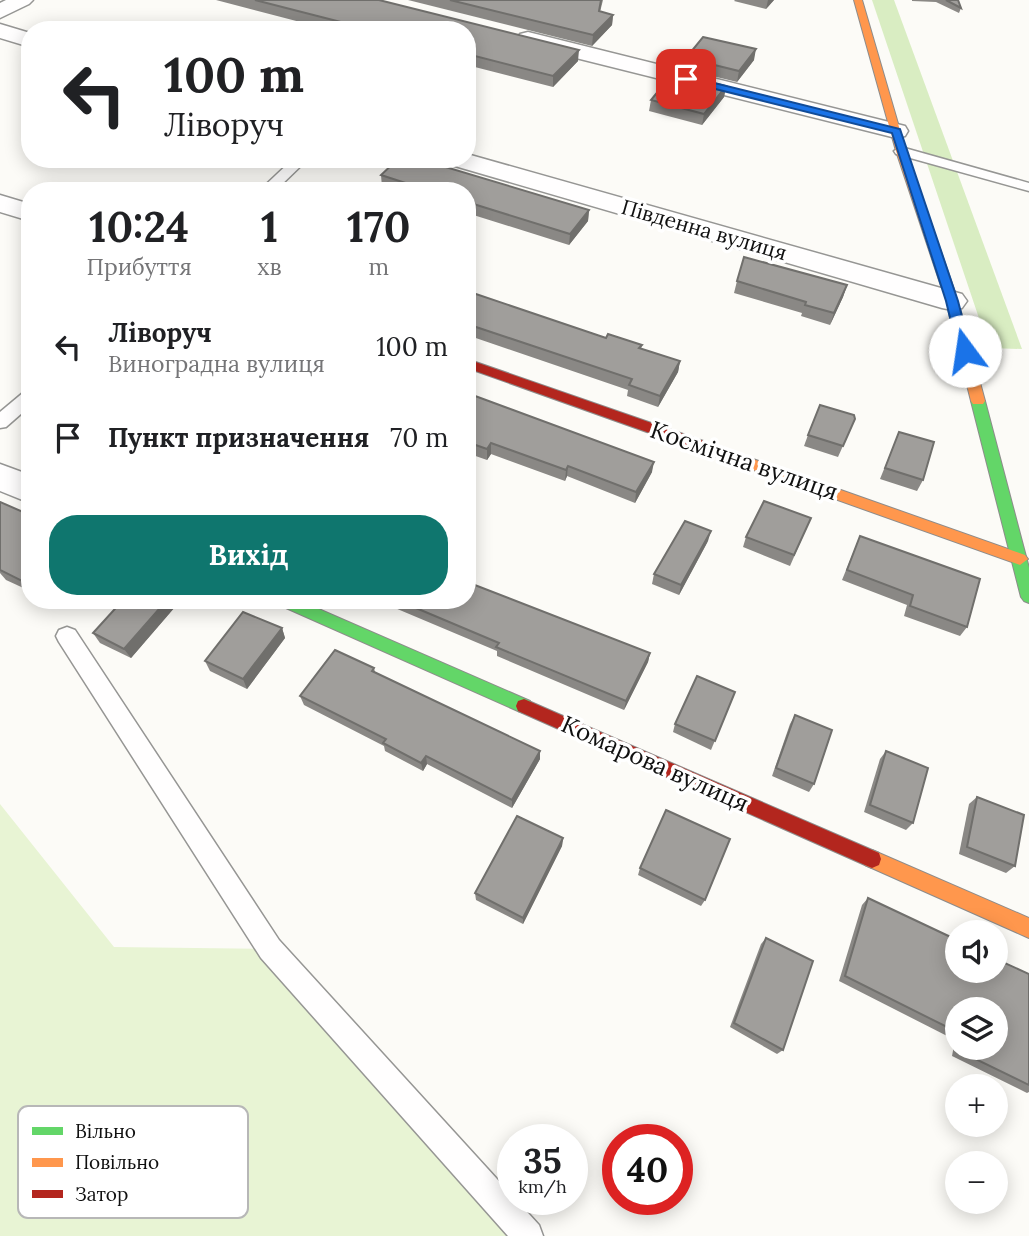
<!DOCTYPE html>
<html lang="uk">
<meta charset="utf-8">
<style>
body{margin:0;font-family:Lora,serif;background:#f6f6f6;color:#202124;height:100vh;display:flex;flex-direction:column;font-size:26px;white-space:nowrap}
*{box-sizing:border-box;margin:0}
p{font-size:23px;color:#757577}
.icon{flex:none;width:38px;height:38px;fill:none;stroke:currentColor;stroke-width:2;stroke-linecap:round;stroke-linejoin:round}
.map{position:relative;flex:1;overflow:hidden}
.sheet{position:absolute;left:21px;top:182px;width:455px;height:427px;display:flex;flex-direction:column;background:#fff;border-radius:28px;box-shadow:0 4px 18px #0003}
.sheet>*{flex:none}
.hud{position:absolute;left:21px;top:21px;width:455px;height:147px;border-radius:28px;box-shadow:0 4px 18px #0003;background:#fff;color:#202124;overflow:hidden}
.controls{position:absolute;left:945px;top:920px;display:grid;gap:14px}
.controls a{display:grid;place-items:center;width:63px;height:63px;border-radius:50%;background:#fff;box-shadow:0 4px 18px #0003;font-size:35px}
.speed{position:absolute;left:497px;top:1124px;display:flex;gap:14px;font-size:35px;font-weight:700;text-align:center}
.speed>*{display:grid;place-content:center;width:91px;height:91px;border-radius:50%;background:#fff;box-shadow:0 4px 18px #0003;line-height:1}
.speed small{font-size:18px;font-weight:400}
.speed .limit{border:10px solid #d22;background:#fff;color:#111}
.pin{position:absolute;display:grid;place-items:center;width:60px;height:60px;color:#fff;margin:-30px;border-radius:14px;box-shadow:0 4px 10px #0006}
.me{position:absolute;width:77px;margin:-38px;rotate:346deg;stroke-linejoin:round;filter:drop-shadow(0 0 5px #0008)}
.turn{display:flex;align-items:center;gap:24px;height:147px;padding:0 28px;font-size:32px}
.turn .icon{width:91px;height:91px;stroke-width:2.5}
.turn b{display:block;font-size:49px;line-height:60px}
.eta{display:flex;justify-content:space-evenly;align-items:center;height:119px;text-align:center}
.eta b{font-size:42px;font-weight:700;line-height:49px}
.cta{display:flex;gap:14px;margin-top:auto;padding:14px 28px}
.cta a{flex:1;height:80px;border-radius:28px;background:#0f766e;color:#fff;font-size:28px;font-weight:700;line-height:80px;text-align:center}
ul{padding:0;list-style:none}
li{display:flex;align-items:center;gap:21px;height:91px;padding:0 28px}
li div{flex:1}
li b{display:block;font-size:26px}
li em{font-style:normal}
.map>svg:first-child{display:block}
.green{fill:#e8f4d4}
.forest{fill:#d9edc2}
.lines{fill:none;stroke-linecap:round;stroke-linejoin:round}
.lane-casing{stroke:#969694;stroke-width:3}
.street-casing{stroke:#969694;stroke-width:3}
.fast-casing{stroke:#8d8c8b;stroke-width:2}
.slow-casing{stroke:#8d8c8b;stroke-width:2}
.jam-casing{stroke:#8d8c8b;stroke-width:2}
.lane{fill:#fffefe;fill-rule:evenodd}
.street{fill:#fffefe;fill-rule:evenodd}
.fast{fill:#63d668;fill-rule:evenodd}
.slow{fill:#ff974d;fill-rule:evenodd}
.jam{fill:#b3261e;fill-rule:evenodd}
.wall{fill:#8a8885;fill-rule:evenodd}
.shaded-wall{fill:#706f6c}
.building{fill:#a09e9b;stroke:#706f6c;stroke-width:2}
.route{fill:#1a73e8;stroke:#114b97;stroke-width:2}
.labels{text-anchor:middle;stroke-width:7;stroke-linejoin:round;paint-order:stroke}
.far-street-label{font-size:21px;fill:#101010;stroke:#fff}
.street-label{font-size:24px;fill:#101010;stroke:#fff}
.key{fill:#fff;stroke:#b7b7b7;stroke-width:2}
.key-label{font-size:19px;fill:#101010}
</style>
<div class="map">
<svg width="1029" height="1236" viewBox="0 0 1029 1236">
<rect width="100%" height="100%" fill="#fcfbf7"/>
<path class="green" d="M0,804l114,143 156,2 258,287h-528z"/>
<path class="forest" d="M872,0h22l128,349 -33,-1z"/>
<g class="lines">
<defs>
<g id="lane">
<path d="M901,147l128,36v8l-133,-37 -2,-3z"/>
<path d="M293,159h15l-33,32h-16z"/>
<path d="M30,390v16l-24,21 -6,1v-16l24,-20z"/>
<path d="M67,627l8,3 204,310 260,285 4,11h-35l-247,-278 -202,-316 -3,-6 3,-6z"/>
</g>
<g id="street">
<path d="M6,0h27l-4,4 -29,14v-15z"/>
<path d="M0,24l30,9v14l-30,-9z"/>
<path d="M528,32l377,94 3,5 -3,5 -9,2 -376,-94 -3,-5 3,-5z"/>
<path d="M467,154l495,140 5,7 -5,7 -10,2 -10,-2 -494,-144 -4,-5h23z"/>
<path d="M0,195l30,9v17l-30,-9z"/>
<path d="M0,464l30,11v28l-30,-12z"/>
</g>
<g id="fast">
<path d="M978,396l7,5 44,167v35l-5,-2 -3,-4 -50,-196z"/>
<path d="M274,600h24l232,101 2,5 -2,5 -6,2 -6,-2 -241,-107z"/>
</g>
<g id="slow">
<path d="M854,0h8l44,151 52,150 27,100 -2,3h-10l-2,-3 -25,-100 -50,-150z"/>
<path d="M736,453l289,102 3,4 -8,6 -289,-103 -2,-4 2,-4z"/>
<path d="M872,850l157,68v20l-164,-73 -2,-6 2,-6z"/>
</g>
<g id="jam">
<path d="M467,359l274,95 2,4 -7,5 -5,-1 -264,-94z"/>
<path d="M524,699l355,154 2,6 -2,6 -7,3 -7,-3 -347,-154 -2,-5 2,-5z"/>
</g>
</defs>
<use href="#lane" class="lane-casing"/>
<use href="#street" class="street-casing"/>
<use href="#fast" class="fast-casing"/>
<use href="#slow" class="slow-casing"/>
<use href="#jam" class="jam-casing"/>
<use href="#lane" class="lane"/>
<use href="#street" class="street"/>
<use href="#fast" class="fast"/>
<use href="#slow" class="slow"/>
<use href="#jam" class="jam"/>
</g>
<g class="wall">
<path d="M216,0h163l199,61 -25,26 -86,-22v-35h-136z"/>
<path d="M408,0h195l-3,12 13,3 -1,10 -20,21z"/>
<path d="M735,0h39l-8,9 -32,-8z"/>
<path d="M912,0h46l3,8 -2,5 -23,-11 -24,-1z"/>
<path d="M686,58l68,2 -17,22 -53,-13z"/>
<path d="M726,86l-2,11 -22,28 -53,-14 2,-11z"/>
<path d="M381,175l208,35 -1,11 -19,24 -102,-32v-22h-72l-13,-4z"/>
<path d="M737,281l110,4 -4,12 -13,28 -29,-9 1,-3 -68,-20z"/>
<path d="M467,291l139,47 36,7 -1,4 39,12 -2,11 -20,35 -31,-11 1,-6 -161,-55z"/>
<path d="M467,393l185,79 -17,31 -68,-27 -2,5 -74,-27 -4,6 -20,-7z"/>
<path d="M855,419l-17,38 -34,-11 4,-11z"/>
<path d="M899,432l24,48 -6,11 -37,-12z"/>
<path d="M0,502l30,13v76l-24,-11 -6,-7z"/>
<path d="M811,518l-21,48 -47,-19 3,-10z"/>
<path d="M860,536l107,91 -7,9 -56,-20 3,-11 -65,-25z"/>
<path d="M708,541l-29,54 -27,-11 2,-10z"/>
<path d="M123,600h58l-50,58 -31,-15 -7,-10z"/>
<path d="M376,600h91l183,53 -2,9 -24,48 -127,-54v-5z"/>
<path d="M282,628l3,10 -38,51 -37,-18 -5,-10z"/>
<path d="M374,668l1,4 165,79v8l-28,49 -85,-44 -4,7 -38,-20 -1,-5 -80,-41 -4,-9z"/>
<path d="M735,692l-24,58 -38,-18 2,-8z"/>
<path d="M795,715l19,69 -5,8 -37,-16 18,-52z"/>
<path d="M886,751l27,72 -7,7 -42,-18 16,-53z"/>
<path d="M977,797l38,69 -9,7 -47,-19 10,-50z"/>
<path d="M563,838l-1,8 -39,78 -47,-24 -1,-7z"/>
<path d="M640,868l65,32 -4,6 -63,-31z"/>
<path d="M868,898l161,76v118l-2,1 -75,-37 3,-16 -116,-59 23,-76zM957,1010l39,38h-39z"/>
<path d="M766,938l17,112 -6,4 -47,-27 31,-83z"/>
</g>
<g class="shaded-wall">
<path d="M768,0h6l-8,9z"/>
<path d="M613,15l-1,10 -20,21 1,-11z"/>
<path d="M756,49l-2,11 -17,22 2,-11z"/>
<path d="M579,50l-1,11 -25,26v-11z"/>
<path d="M726,86l-2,11 -22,28 2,-11z"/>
<path d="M589,210l-1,11 -19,24 1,-11z"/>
<path d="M847,285l-4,12 -13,28 4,-12z"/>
<path d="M680,361l-2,11 -20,35 2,-11z"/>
<path d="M491,443v11l-4,6v-11z"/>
<path d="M654,462l-2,10 -17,31 1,-11z"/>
<path d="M568,466l-1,10 -2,5 1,-11z"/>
<path d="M711,531l-3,10 -29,54 2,-10z"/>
<path d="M167,600h14l-50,58 -7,-9z"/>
<path d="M282,628l3,10 -38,51 -4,-10z"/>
<path d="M650,653l-2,9 -24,48 2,-9z"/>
<path d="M540,751v8l-28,49v-8z"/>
<path d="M426,756l1,8 -4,7 -2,-8z"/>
<path d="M563,838l-1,8 -39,78v-6z"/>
</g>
<g class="building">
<path d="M255,0h124l200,50 -26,26 -86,-22v-24h-95z"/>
<path d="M450,0h151l-2,11 14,4 -20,20z"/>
<path d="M946,0h12l3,8z"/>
<path d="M703,37l53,12 -17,22 -53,-13z"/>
<path d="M673,73l53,13 -22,28 -53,-14z"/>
<path d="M398,159h21l170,51 -19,24 -103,-32v-11h-37l-49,-16z"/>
<path d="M744,257l103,28 -13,28 -29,-8 1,-3 -69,-21z"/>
<path d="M467,291l139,47 2,-4 34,11 -3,3 41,13 -20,35 -31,-11 3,-6 -165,-55z"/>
<path d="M467,393l187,69 -18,30 -68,-26 -2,4 -75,-27 -4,6 -20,-7z"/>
<path d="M820,405l34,10 1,4 -12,27 -35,-11z"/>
<path d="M899,432l35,10 -11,38 -38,-12z"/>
<path d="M764,501l47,17 -17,37 -48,-18z"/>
<path d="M0,502l30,13v70l-30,-15z"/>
<path d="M685,521l26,10 -30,54 -27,-11z"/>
<path d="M860,536l120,43 -13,48 -57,-21 3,-11 -66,-25z"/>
<path d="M467,582l183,71 -24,48 -130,-54 3,-4 -102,-43h70z"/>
<path d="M123,600h44l-43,49 -31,-16z"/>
<path d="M243,612l39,16 -39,51 -38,-18z"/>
<path d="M335,650l39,18 -2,3 168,80 -28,49 -86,-44 -5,7 -38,-20 3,-4 -86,-43z"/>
<path d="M697,676l38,16 -20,49 -40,-17z"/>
<path d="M795,715l37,15 -18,54 -38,-16z"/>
<path d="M886,751l42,17 -15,55 -43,-18z"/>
<path d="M977,797l47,18 -9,51 -48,-19z"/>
<path d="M666,810l64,29 -25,61 -65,-32z"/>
<path d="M517,816l46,22 -40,80 -48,-25z"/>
<path d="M868,898l89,42v31h39v-12l33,15v111l-68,-33 1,-4h34v-38h-39v22l-112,-56z"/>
<path d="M766,938l47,23 -30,89 -49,-27z"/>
</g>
<path class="route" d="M686,76l214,53 58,172 13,50 -2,3 -4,2 -7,-5 -12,-50 -54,-168 -209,-52v-4z"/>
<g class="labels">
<g class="far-street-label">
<text transform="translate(704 230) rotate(16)" y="7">Південна вулиця</text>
</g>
<g class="street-label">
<text transform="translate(744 461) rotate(19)" y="8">Космічна вулиця</text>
<text transform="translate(655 764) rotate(24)" y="8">Комарова вулиця</text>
</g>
</g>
<rect x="18" y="1106" width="230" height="112" rx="10" class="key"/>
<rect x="32" y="1127" width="31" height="8" fill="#63d668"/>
<rect x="32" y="1158" width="31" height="9" fill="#ff974d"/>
<rect x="32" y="1190" width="31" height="8" fill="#b3261e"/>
<g class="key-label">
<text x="75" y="1138">Вільно</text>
<text x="75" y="1169">Повільно</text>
<text x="75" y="1201">Затор</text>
</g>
</svg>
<div class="controls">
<a><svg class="icon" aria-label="sound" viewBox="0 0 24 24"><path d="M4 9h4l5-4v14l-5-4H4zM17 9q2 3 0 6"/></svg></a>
<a><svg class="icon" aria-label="layers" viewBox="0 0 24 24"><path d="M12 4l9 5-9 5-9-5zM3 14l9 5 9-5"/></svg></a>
<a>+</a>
<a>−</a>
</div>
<div class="speed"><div>35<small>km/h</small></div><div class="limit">40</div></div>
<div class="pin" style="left:686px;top:79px;background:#d93025"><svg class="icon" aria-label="arrive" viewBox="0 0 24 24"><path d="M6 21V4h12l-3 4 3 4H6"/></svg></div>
<svg class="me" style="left:965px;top:351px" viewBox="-20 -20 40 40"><circle r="19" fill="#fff"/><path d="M0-13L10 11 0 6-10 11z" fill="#1a73e8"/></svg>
<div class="hud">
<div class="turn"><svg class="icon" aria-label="left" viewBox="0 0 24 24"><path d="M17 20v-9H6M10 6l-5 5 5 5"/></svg><div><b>100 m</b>Ліворуч</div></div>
</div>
<section class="sheet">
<div class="eta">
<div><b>10:24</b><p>Прибуття</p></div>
<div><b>1</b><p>хв</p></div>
<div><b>170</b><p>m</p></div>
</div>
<ul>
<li><svg class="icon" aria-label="left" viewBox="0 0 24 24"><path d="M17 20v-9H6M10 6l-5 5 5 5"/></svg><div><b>Ліворуч</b><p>Виноградна вулиця</p></div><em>100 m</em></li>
<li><svg class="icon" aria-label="arrive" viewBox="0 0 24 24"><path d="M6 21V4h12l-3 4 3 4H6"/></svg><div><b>Пункт призначення</b></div><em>70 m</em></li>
</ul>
<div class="cta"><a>Вихід</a></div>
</section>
</div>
